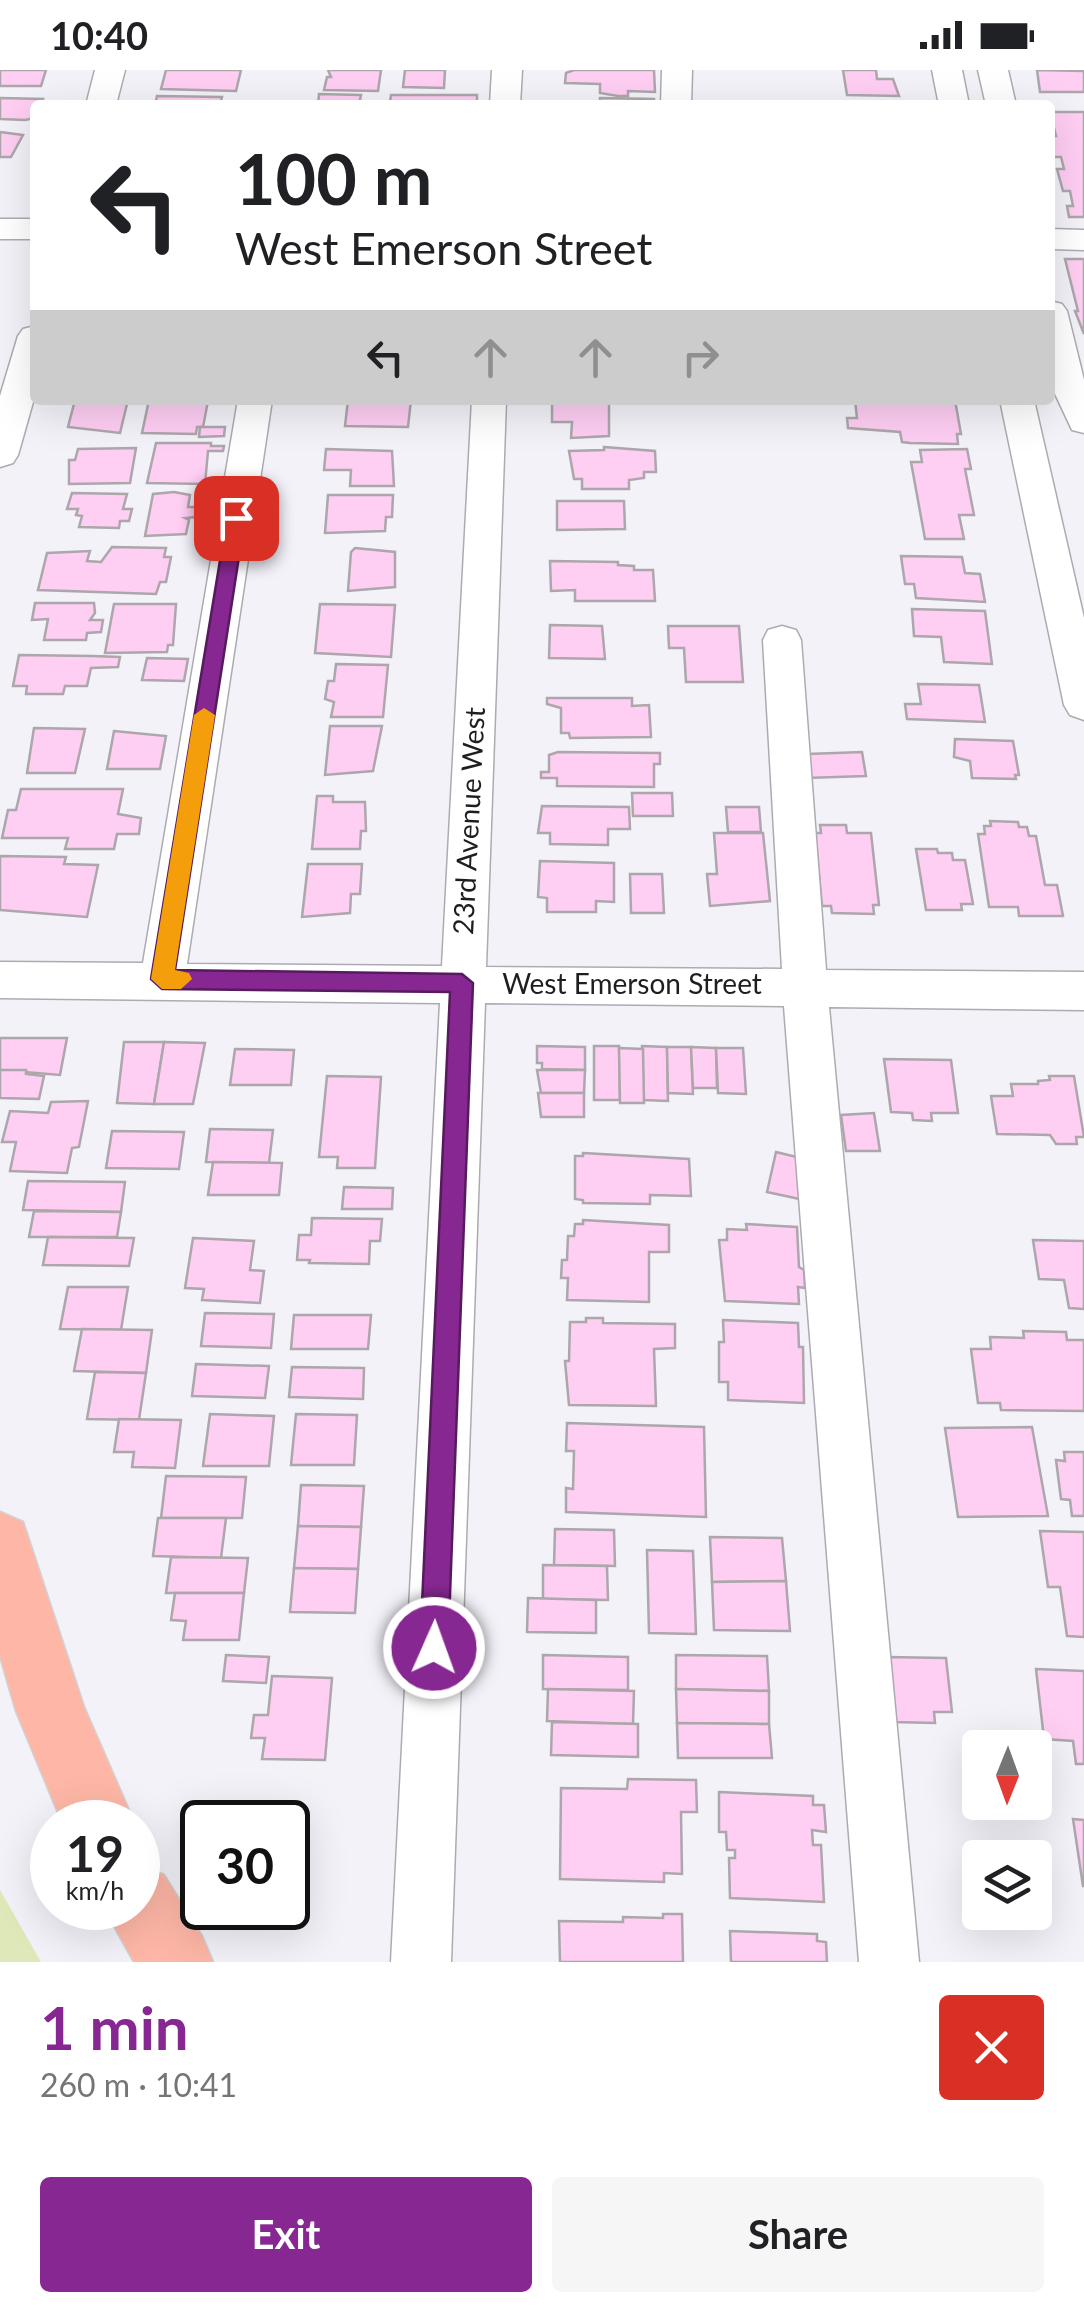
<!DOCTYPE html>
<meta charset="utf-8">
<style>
body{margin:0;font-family:Lato,sans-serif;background:#f6f6f6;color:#202124;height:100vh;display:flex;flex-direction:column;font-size:38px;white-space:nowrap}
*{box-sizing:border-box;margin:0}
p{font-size:32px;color:#757577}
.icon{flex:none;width:55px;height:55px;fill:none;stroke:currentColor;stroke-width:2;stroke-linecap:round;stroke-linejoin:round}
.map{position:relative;height:1892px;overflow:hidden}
.side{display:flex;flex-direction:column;background:#fff;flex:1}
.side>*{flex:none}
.guide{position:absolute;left:30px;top:30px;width:1025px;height:305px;border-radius:10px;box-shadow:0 10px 40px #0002;background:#fff;color:#202124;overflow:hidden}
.needle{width:65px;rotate:181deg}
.controls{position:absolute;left:962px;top:1660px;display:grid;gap:20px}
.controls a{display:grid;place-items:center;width:90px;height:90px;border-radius:10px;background:#fff;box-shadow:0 10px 40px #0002;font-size:50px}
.speed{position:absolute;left:30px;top:1730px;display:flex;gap:20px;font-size:50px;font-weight:700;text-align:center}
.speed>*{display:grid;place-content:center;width:130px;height:130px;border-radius:50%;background:#fff;box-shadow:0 10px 40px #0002;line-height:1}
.speed small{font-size:25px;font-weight:400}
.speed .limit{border:5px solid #111;border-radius:15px;background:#fff;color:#111}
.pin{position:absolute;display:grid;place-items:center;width:85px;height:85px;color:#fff;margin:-42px;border-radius:20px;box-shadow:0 5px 15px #0006}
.me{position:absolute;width:110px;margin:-55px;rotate:2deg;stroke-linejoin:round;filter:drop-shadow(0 0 8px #0008)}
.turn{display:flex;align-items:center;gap:35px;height:210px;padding:0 40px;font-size:45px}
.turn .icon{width:130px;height:130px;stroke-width:2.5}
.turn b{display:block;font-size:70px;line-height:85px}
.lanes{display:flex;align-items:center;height:95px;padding:0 40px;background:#0003;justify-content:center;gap:50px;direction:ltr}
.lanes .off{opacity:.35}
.round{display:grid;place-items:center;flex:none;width:105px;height:105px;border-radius:10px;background:#f6f6f6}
.summary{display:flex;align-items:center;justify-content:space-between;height:170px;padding:0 40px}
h1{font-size:60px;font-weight:700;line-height:75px;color:#872892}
.cta{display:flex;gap:20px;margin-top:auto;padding:20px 40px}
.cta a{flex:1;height:115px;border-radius:10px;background:#872892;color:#fff;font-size:40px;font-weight:700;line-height:115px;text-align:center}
.cta a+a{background:#f6f6f6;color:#202124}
.status{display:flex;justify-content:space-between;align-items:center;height:70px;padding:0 50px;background:#fff;direction:ltr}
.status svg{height:28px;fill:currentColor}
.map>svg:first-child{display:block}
.green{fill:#dee8b9}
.building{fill:#fecef3;stroke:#ada6ab;stroke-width:2.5}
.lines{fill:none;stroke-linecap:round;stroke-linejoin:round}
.minor-casing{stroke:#acabb2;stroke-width:3}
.major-casing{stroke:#d2d2d2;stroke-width:3}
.minor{fill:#fff;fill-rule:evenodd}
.major{fill:#feb7a6;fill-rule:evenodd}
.route{fill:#872892;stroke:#581a5f;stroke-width:2.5}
.slow{fill:#f59e0b}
.labels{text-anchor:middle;stroke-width:8;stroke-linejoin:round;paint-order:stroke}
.street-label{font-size:28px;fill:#1e1d20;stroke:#fff}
</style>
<div class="status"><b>10:40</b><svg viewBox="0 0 49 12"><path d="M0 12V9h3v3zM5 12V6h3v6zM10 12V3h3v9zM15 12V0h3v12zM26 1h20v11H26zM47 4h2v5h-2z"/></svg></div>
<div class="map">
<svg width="1084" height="1892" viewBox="0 0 1084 1892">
<rect width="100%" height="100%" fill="#f3f2f9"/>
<path class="green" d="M0,1820l41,72h-41z"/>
<g class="building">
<path d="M0,0h46l-5,16h-41z"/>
<path d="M166,0h75l-5,21 -75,-2z"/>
<path d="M328,0h53l-3,21 -54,-1 3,-13h4z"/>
<path d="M405,0h40l-1,18 -41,-1z"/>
<path d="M574,0h80l1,22 -27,-1v5h-10l-18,-3v-9l-35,-1 1,-10z"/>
<path d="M843,0h33l1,9h16l6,17 -52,-1z"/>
<path d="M1037,0l47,1v21h-44z"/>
<path d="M319,24l42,1 -2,10h-41z"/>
<path d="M391,25h86v7l-100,3 13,-3z"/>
<path d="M157,26l65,1 -2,8h-65z"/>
<path d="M0,28l43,1 -2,6h-6v13l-10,2 -25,-1z"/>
<path d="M600,28l54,1v6h-54z"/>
<path d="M1050,42h34v105h-15l-2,-11h6l-3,-15h-7l-6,-22h7l-3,-12h-7l-4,-21h6z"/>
<path d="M0,62l23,3 -12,22h-11z"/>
<path d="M1065,189h19v75l-9,-23h3z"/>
<path d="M75,330h53l-8,33 -52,-6z"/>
<path d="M149,330l59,1 -5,26h-6l-1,7 -54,-1z"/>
<path d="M348,330h63l-3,27 -63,-1z"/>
<path d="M552,330h57v36l-38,2 1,-16h-20z"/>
<path d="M855,330h100l6,34h-4l1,10 -48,-1 -8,-1 -2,-10 -52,-4 -1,-10h10z"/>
<path d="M200,357h25l-1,9 -25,1z"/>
<path d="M156,373h55v3h13l-1,5h-15l-3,33 -58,-1z"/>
<path d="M604,377l51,4 1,21h-12v6l-15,2v9h-47v-10h-8l-5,-28 35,-1z"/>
<path d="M136,378l-6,35 -61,1v-24h6l3,-11z"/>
<path d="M326,379l66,2 2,35h-44l1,-16h-27z"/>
<path d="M967,379l4,20h-6l9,46h-15l5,24h-39l-14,-77h11l-2,-12z"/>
<path d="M174,422l16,3 -2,12h10l-2,10 -11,1 4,2 -3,14 -41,2 8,-42z"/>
<path d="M72,423l55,1 -4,15h9l-3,12h-9l-1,7 -40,-1 3,-11 -6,-1 2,-6h-11z"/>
<path d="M328,425h65l-1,22h-6l-1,14 -60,2z"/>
<path d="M557,431h67l1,28 -68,1z"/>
<path d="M112,477l54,1 -2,9h7l-5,25h-6l-4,12 -118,-4 9,-37 43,-2 -3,10 14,1z"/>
<path d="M355,478l40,4v35l-47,4 3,-39z"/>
<path d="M901,486l61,1 3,16 15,1 5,28 -69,-4 -2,-14h-9z"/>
<path d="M550,491l68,1v3l16,1v4h19l2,31h-80v-11l-24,1z"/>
<path d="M35,533h59l1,10 -5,7h13l-2,12 -14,1 -1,7h-42l4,-21 -16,1z"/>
<path d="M114,534h62l-3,41h-5l-1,7 -62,1z"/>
<path d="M320,534l75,1 -4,52 -76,-4z"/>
<path d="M912,539l73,2 7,53 -48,-2 -3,-25 -27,-1z"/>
<path d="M550,555l52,1 3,33 -56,-1z"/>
<path d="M668,556h71l4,56h-57l-2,-34h-15z"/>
<path d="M19,585l74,1 27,1 -2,10 -27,1 -4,18h-22l-2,8h-37l1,-8h-14z"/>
<path d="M147,588l41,1 -4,22 -42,-1z"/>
<path d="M336,594l52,1 -5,52h-52l3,-15 -9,-3 3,-18h6z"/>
<path d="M918,614l61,1 6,37 -78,-3 -2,-15h16z"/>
<path d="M547,628h85v8l17,-1 2,32 -81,1 -1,-5h-8v-25l-14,-4z"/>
<path d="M330,656h52l-9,45 -48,4z"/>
<path d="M34,658l51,1 -10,44h-48z"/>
<path d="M114,661l52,5 -6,33h-53z"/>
<path d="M955,669l58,2 6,34h-4l1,4 -44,-1 -2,-17 -16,-4z"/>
<path d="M558,682l102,1v11h-6v23l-97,-1v-8h-16v-6h8v-17z"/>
<path d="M862,682l4,24 -60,2 2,-24z"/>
<path d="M21,719h102l-5,25 23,4 -2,16h-22l-3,15h-49l3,-11h-66l6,-28h8z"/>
<path d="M632,723h40l1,23h-40z"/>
<path d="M317,726h16v6h32l1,29h-5l-1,18h-48z"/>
<path d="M542,736l87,1 1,22h-22v16l-58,-1v-11h-12z"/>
<path d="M726,737h33l2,25h-33z"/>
<path d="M990,751l28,1 1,5h8l2,9h7l9,49h12l6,31h-44l-1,-9h-29l-11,-73h7l-1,-8h7z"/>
<path d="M820,755h26l1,8h24l8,72h-6l1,9 -42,-1 -1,-7h-9l-7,-73h6z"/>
<path d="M714,763h49l7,68 -60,5 -3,-32h10z"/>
<path d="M916,779h21l1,4h14l1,7h12l8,44h-12l1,6h-36z"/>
<path d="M0,786l66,1 -2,7 34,1 -11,52 -87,-7z"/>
<path d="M540,791l74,2v39l-18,-1v11h-49v-14l-9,-1z"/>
<path d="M308,794h54l-2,30h-9l-1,19 -48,4z"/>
<path d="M630,804h32l2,39h-33z"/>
<path d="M0,968h67l-7,37 -60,-5z"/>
<path d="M124,972h40l-10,62 -37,-1z"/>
<path d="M164,972l41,1 -12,61h-39z"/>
<path d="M537,976l48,1v23l-43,-1v-6h-5z"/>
<path d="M594,976h25l1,54h-26z"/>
<path d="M642,976l25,1 1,54 -24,-1z"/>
<path d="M667,977h24l2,47 -25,-1z"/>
<path d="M691,977l25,1 1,40h-24z"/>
<path d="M619,978l24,1 1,54h-24z"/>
<path d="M716,978h27l3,46 -28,-1z"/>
<path d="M235,979l59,1 -3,35h-61z"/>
<path d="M884,989l67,1 7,53h-27l1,8 -19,-1 -1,-7 -21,-1z"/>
<path d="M0,1000h26v4l18,2 -5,23 -39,-1z"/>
<path d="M537,1000h48l-1,23h-43z"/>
<path d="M327,1006l54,1 -6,91h-38l1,-11h-19z"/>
<path d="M1049,1006h25l10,61h-8l1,7h-21l-6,-9 -53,-1 -6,-38h22l-2,-12h27v-3l12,-1z"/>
<path d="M538,1023h46v24h-43z"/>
<path d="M88,1031l-9,46 -7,1 -5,25 -57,-2 6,-29h-14l8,-31 38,2 3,-11z"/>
<path d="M874,1043l6,38h-34l-5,-36z"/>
<path d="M210,1059l63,1 -4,33 -63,-1z"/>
<path d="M112,1061l72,1 -5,37 -73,-1z"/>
<path d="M776,1082l37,9 -9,39 -37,-8z"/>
<path d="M583,1083l106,6 2,37 -41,-1v9l-67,-1v-3l-8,-1v-43h8z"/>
<path d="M213,1092l69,1 -3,32h-71z"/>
<path d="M28,1111l97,1 -4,30 -98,-2z"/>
<path d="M344,1117l49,1 -1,21h-50z"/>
<path d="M34,1141l87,1 -4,25h-88z"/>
<path d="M312,1148l70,1 -2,22h-10l-1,23 -60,-1 1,-3h-13l2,-25h12z"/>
<path d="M583,1150l86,5v27h-20v50l-82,-2 1,-22h-7l1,-18h5l1,-24h6l1,-12h8z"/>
<path d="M746,1154l51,3 2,40 5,3 1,18 -7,-1 1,17 -74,-3 -6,-61h8v-11l20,1z"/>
<path d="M48,1167l86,1 -5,28 -86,-1z"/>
<path d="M193,1168l61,3 -4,29 14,1 -4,32 -58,-3 2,-11 -19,-1z"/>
<path d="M1033,1170l51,1v68l-15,-1 -5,-28 -25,-1z"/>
<path d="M68,1217h60l-7,43 -61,-1z"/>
<path d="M205,1243l69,1 -3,34 -70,-2z"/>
<path d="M294,1245h77l-3,34h-77z"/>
<path d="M586,1248h17v5l72,1v24l-21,1 2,57 -87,-1 -4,-44h4l1,-39h16z"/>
<path d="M723,1250l75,3 1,24h4l1,56 -76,-3v-18h-9v-40h5z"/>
<path d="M82,1259l70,1 -6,43 -72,-2z"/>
<path d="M1023,1261l43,1 1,8h17v71l-83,-1 -1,-7h-22l-7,-54h20l-1,-12 34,1z"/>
<path d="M196,1294l73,2 -4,32 -73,-2z"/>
<path d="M292,1297l72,1 -1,31 -74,-2z"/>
<path d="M95,1302l51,1 -7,47 -52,-1z"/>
<path d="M210,1344l64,2 -5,50h-66z"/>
<path d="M296,1344l61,1 -3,50h-63z"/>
<path d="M119,1349l62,1 -6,48 -43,-1 2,-15h-20z"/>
<path d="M567,1353l137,4 2,90 -140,-5v-24l7,1 1,-38h-8z"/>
<path d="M1032,1357l16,89 -90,1 -13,-89z"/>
<path d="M1064,1382h20v64h-12l-2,-16 -9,-1 -5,-39 9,1z"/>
<path d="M166,1406l80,1 -4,41h-81z"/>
<path d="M301,1415l63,1 -3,41 -63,-1z"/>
<path d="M158,1448h68l-5,40 -68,-2z"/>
<path d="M298,1456l63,1 -3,42 -64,-1z"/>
<path d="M555,1459l59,1 1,36 -61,-1z"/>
<path d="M1040,1461l44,1v105l-17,-1 -7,-49h-12z"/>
<path d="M710,1467l72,1 4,43 -74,1z"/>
<path d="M647,1480l46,1 3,83 -47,-1z"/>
<path d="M171,1487l77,1 -4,35h-78z"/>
<path d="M543,1495l64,1 1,34 -65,-1z"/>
<path d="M294,1498l64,1 -3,44 -65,-1z"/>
<path d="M786,1511l4,50 -76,-1 -2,-48z"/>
<path d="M175,1523h69l-5,47h-56l3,-19 -15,-1z"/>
<path d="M528,1528l68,2v33l-69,-1z"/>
<path d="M226,1585l43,2 -3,26 -43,-2z"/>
<path d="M543,1585l85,2v33l-85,-1z"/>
<path d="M676,1585l91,1 2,35 -93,-2z"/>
<path d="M887,1587l59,1 6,54h-18l1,11 -42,-1z"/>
<path d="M1036,1599l48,2v93h-8l-3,-23 -29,-2z"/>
<path d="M272,1606l60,2 -7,82 -63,-1 3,-21h-14l3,-23h14z"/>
<path d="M548,1619l86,2 -1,33 -86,-3z"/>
<path d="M676,1619l93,2v33l-92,-1z"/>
<path d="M552,1652l86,2v33l-87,-2z"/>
<path d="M677,1653l92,1 3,34h-94z"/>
<path d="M628,1709l68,1 1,32h-16l1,62 -18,-1v9l-104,-3 1,-91 66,1z"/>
<path d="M719,1722l94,4v9h11l2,27 -14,-2 1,15h8l3,57 -94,-4 -1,-40h6v-8h-8l-1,-18h-7z"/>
<path d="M1073,1749l11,1v66h-1z"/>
<path d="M663,1844h19l1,48h-123l-1,-41 64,1v-5l40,1z"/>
<path d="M730,1861l87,3v7l9,1 1,20h-96z"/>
</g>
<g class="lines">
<defs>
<g id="minor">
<path d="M95,0h30l-9,35h-30z"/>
<path d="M492,0h30l-2,35h-30z"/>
<path d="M662,0h30l-1,35h-30z"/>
<path d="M932,0h30l7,35h-30z"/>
<path d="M978,0h30l8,35h-30z"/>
<rect x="0" y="149" width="35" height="20"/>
<path d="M1050,159l34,1v20l-34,-1z"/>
<path d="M1050,231l12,3 5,7 17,69v53l-12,-3 -22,-47z"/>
<path d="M35,256v69l-17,60 -5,8 -13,4v-71l18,-60 5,-7z"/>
<path d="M238,330h34l-85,564 255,2 30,-566h34l-20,567 296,2 -19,-329 5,-10 14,-4 14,4 5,10 25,330 258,2v38l-255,-3 90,955h-60l-75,-956 -299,-3 -34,959h-60l49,-959 -440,-5v-36l143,1z"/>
<path d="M1000,330h34l50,218v102l-14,-5 -6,-10z"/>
</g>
<g id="major">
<path d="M0,1442l23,10 61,185 50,115h-72l-46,-111 -16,-55z"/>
<path d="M138,1794l26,11 38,61 11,26h-79l-30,-54h34z"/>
</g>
</defs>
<use href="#minor" class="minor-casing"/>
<use href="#major" class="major-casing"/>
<use href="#minor" class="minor"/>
<use href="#major" class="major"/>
</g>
<path class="route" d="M236,442l9,6 -70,452 287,4 11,9 -25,665 -4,10 -10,4 -10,-4 -4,-10 30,-656 -288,-3 -11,-10 76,-461z"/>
<path class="slow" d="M204,638l11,7 -40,255 14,3 3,6 -11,10h-19l-11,-10 43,-264z"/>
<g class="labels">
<g class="street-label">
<text transform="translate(469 751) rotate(-87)" y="10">23rd Avenue West</text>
<text x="632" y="924">West Emerson Street</text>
</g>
</g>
</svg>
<div class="controls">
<a><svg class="needle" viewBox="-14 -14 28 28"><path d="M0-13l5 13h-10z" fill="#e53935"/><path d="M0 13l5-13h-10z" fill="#757577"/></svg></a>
<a><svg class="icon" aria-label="layers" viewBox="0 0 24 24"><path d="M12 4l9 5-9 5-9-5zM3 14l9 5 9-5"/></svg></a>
</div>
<div class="speed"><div>19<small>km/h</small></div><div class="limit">30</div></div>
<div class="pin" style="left:236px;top:448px;background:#d93025"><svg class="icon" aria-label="arrive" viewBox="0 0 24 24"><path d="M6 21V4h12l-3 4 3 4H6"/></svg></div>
<svg class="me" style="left:434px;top:1578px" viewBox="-20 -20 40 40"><circle r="17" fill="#872892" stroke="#fff" stroke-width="3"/><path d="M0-11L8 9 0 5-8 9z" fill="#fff"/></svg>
<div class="guide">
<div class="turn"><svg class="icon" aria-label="left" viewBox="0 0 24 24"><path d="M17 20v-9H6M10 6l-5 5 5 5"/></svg><div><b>100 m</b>West Emerson Street</div></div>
<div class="lanes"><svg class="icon" aria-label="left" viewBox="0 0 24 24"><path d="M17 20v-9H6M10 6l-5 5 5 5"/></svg><svg class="icon off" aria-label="ahead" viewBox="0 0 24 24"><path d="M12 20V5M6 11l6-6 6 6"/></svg><svg class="icon off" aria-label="ahead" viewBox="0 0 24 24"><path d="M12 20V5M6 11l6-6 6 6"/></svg><svg class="icon off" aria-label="right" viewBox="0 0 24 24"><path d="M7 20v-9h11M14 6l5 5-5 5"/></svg></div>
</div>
</div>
<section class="side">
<div class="summary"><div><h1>1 min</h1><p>260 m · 10:41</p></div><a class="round" style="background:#d93025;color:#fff"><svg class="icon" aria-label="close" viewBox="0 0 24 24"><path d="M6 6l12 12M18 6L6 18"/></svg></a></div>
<div class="cta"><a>Exit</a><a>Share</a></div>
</section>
